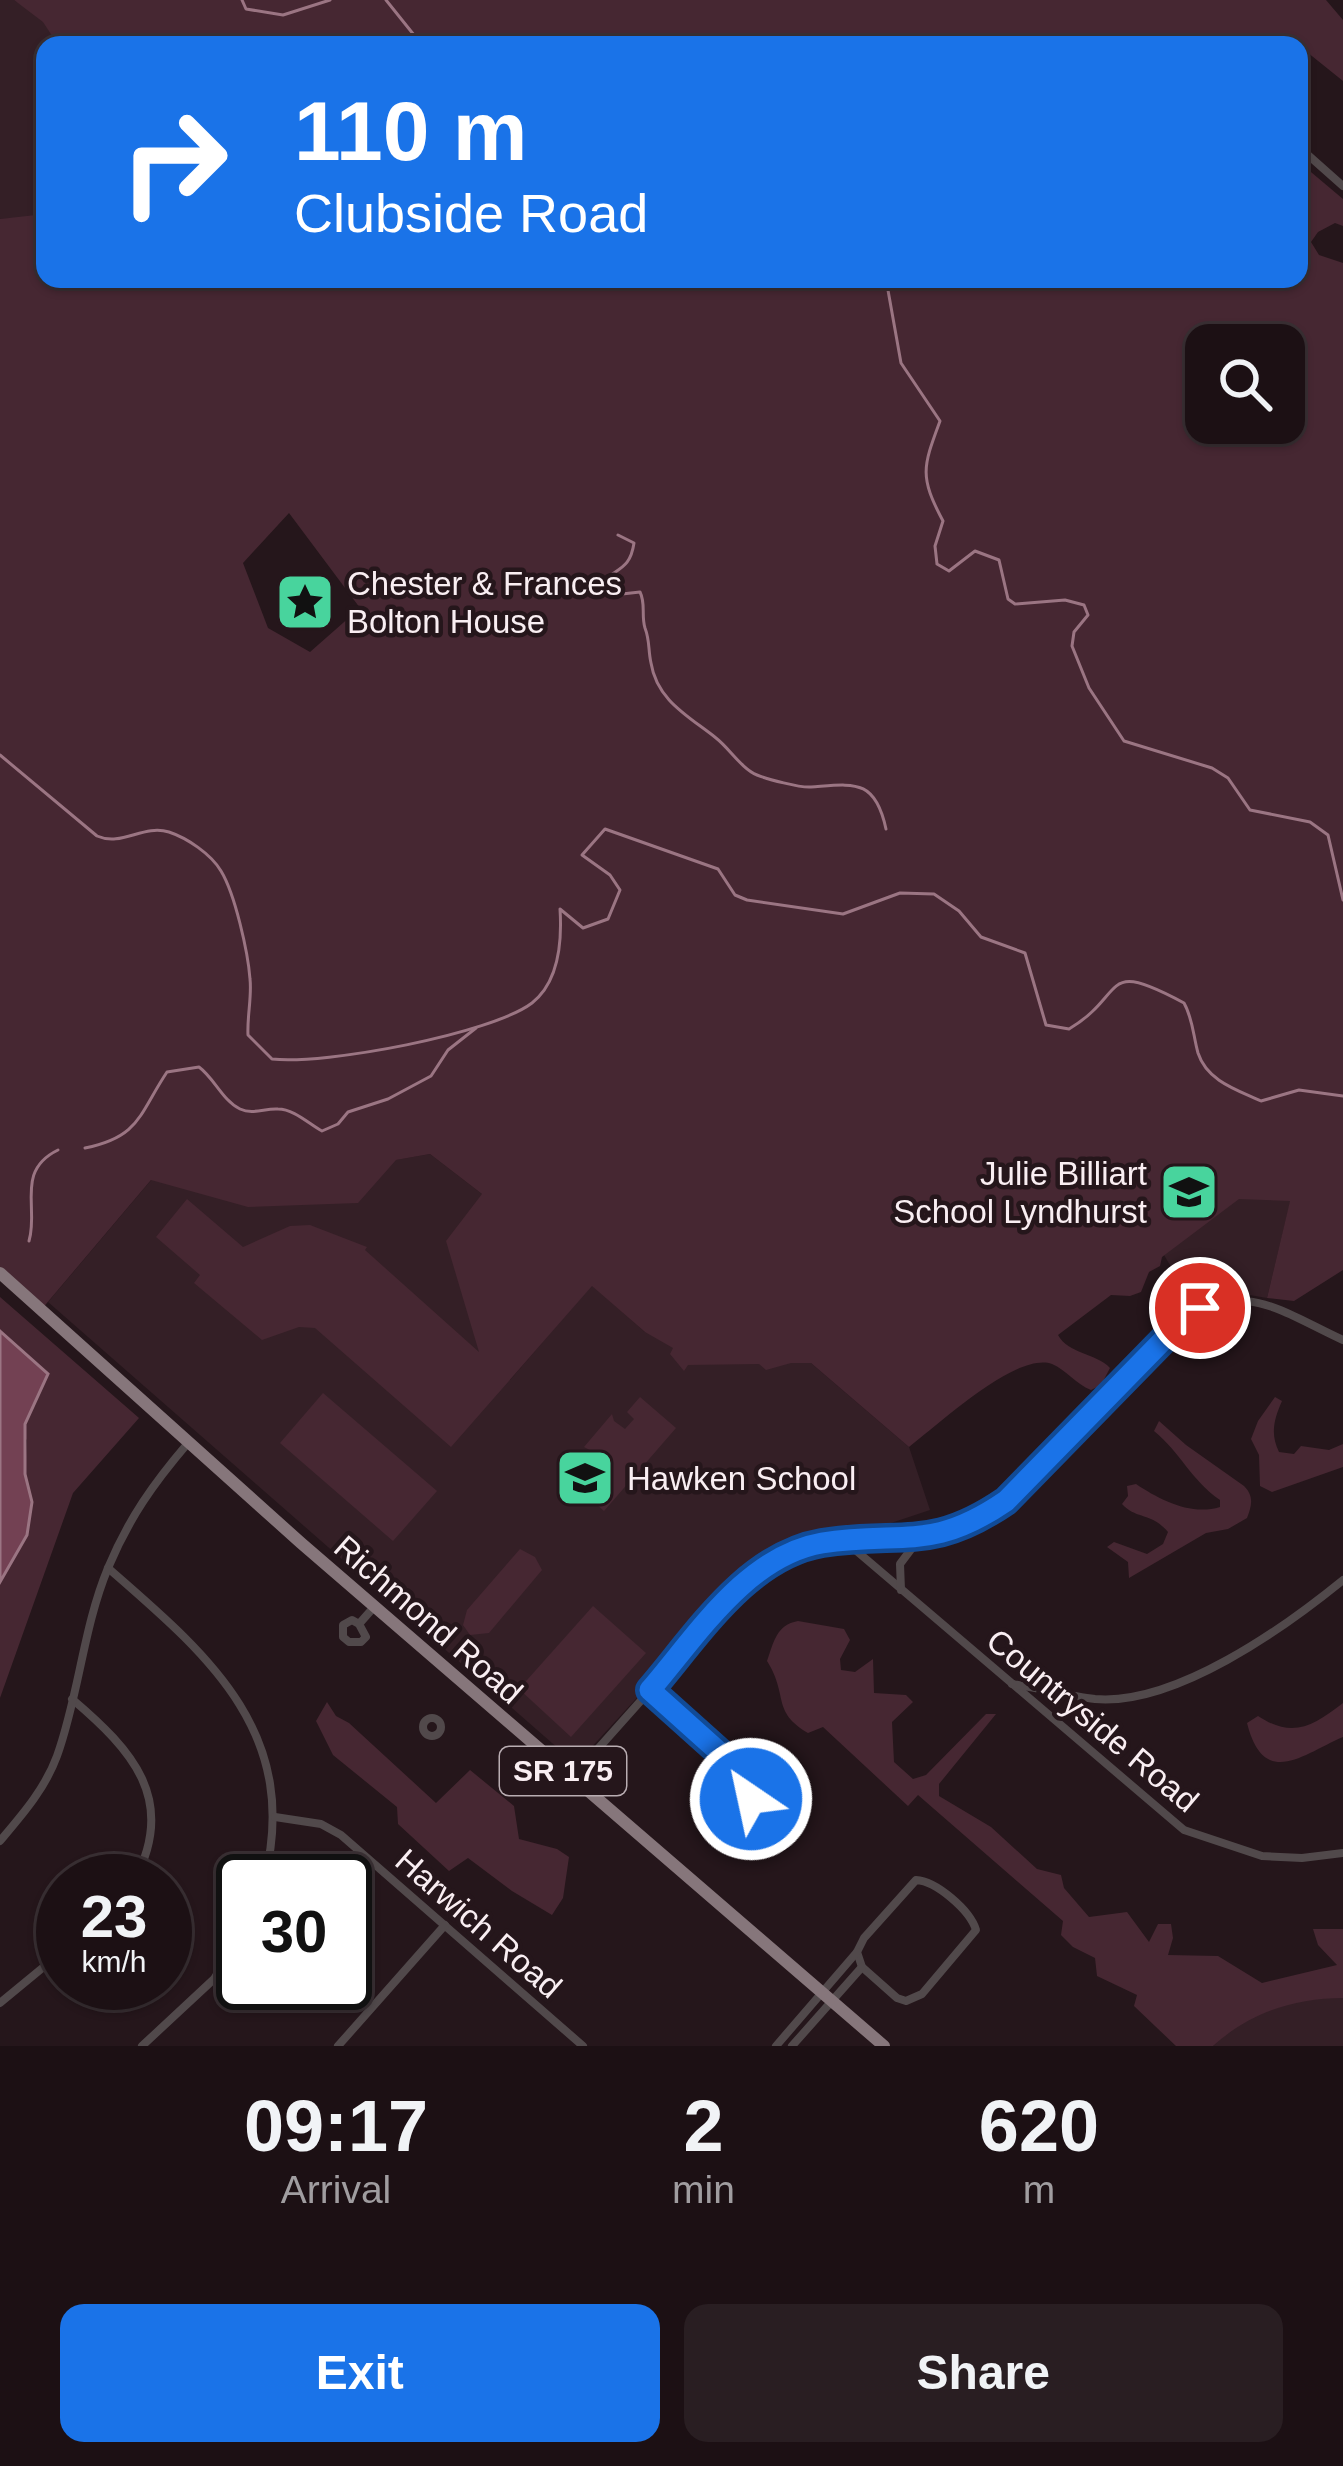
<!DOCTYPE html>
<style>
body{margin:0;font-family:Arial,sans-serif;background:#291e22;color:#f1f3f6;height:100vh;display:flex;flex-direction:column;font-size:45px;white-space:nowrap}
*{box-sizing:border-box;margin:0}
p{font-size:39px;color:#a09da0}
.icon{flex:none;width:66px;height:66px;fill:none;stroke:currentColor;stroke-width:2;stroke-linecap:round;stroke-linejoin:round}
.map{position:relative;height:2046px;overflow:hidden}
.panel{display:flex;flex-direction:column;background:#1c1014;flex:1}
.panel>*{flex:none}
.banner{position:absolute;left:36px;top:36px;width:1272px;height:252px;border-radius:24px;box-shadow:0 3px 9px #0004,0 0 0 3px #3a3034;background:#1a73e8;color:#fff;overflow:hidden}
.controls{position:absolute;left:1185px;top:324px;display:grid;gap:24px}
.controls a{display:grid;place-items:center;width:120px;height:120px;border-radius:24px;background:#1c1014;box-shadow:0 3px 9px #0004,0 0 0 3px #3a3034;font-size:60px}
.speed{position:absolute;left:36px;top:1854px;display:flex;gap:24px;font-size:60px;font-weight:700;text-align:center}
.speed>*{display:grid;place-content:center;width:156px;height:156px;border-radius:50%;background:#1c1014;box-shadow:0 3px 9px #0004,0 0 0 3px #3a3034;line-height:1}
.speed small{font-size:30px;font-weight:400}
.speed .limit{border:6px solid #111;border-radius:18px;background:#fff;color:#111}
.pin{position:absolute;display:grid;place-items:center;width:102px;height:102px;color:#fff;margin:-51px;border:6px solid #fff;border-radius:50%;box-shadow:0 3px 12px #0007}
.me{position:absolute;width:132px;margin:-66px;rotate:326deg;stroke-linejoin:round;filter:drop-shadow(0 0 9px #0008)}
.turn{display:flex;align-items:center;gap:42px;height:252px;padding:0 60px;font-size:54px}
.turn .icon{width:156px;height:156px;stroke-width:2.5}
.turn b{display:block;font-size:84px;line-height:102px}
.eta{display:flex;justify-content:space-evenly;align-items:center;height:204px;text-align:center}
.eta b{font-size:72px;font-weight:600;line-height:84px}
.action{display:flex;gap:24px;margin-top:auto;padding:24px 60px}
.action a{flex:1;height:138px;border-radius:24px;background:#1a73e8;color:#fff;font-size:48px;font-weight:600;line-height:138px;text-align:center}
.action a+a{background:#291e22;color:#f1f3f6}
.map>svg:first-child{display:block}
.built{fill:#341f26}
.green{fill:#462732;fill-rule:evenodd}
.water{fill:#734153;stroke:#9b7583;stroke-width:3}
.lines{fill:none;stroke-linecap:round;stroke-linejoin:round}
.stream{stroke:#9b7583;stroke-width:3}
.street{stroke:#51494b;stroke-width:8}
.primary{stroke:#86767b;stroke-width:12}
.route-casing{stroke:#114b97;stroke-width:30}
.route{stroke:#1a73e8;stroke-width:21}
.labels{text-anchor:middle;stroke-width:9;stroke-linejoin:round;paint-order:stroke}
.shield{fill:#25161b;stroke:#b9adb2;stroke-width:3}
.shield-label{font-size:30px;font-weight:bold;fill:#f9eef2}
.poi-label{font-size:33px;fill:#f9eef2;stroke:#25161b;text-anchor:start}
.street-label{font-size:33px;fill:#f9eef2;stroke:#25161b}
</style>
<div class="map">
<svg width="1343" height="2046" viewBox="0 0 1343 2046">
<rect width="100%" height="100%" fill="#25161b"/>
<g class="built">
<path d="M0,0h14l14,9 16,13 14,23h-13v198l-16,-25 -29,1z"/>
<path d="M1310,1120l-43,178 -35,-6 -38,14 -30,-51 -52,-10z"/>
<path d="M185,1140l181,25 64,-11 52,40 28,186 82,-95 53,47 138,7 126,108 21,63 -51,17 -90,18 -30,20 -183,199 -528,-462z"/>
<path d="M1343,1979v67h-130l26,-24z"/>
</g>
<g class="green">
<path d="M14,0h1312l17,20v61l-56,-45 -8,9h-1221l-15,-23z"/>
<path d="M1305,167l38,32v27l-8,-3 -17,9 -7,10 8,13 24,8v1007l-49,31 -27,-3 23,-97 -51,-2 -77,58 -2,9 -11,6 -8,20 -11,4 -19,-1 -53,40c10,19 38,18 52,33l-9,17 -10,5c-15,-6 -25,-20 -39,-26 -35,-13 -114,61 -143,83l-98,-84h-20l-25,7 -7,-6 -71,1 -4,6 -14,-17 3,-6 -28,-16 -53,-46 -141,161 -136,-119 -16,-1 -37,13 -68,-57 6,-8 -44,-38 31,-38 56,48 47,-21 20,-1 57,22 -2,3 114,102 -33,-111 36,-47 -52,-40 -34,6 -38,43 -110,4 -97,-27 -110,130 -41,-37v-1054l45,-5v65h1254v-73l9,-10zM1206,345h78v78h-78zM289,513l71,95 -50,44 -42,-24 -25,-65z"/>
<path d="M0,1297l139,121 -66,75 -73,205v-116l27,-47 5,-33 -7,-28 2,-35 -27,29z"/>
<path d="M323,1393l114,98 -44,50 -113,-98z"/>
<path d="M640,1397l36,31 -72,83 -36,-32 16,-19 8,6 9,-10 -17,-9 28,-33 2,7 11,8 9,-10 -7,-7z"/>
<path d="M1275,1397l7,4c-8,18 -12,33 -3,51l15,2 7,-8 28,4 14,-6v23l-71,25 -12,-6 -1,-31 -8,-16 7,-18z"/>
<path d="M1159,1421l27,24 58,41c10,10 8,19 3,32l-19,11 -22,4 -77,45 -1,-16 -21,-15 7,-5 33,12 16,-10 5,-12c-17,-20 -31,-12 -46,-28l6,-8 -1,-10 9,-2c24,16 55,32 84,23v-7c-29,-20 -40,-48 -66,-69z"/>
<path d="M520,1549l15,8 7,13 -53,63 -19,2 -7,-10 4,-15z"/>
<path d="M593,1606l53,47 -75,84 -52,-48z"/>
<path d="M798,1621l46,8 6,11 -10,19 1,11 14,2 18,-13 1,34 32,2 7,7 -21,20 2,40 19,17 13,-4 60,-61h10l-57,70v12l52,31 46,42 24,6 3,13 25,29 38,-5 22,30 9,-18h13l2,14 -5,17 50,1 44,27 75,-18 -19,-20 -5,-16h30v69c-49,0 -94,15 -130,48h-37l-42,-40 3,-11 -40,-19 -2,-18 -22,-11 -12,-12 2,-14 -145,-126 -10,11 -85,-79 -15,6c-37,-22 -19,-37 -41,-72 7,-19 9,-36 31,-40z"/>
<path d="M327,1702l9,14 13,7 87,80 34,-33 44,36 5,33 38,10 12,8 -6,41 -11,17 -40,-24 -44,-33 -19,13 -51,-47 -1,-17 -64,-52 -17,-34z"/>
<path d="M1343,1703v34c-40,17 -79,53 -96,-14l11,-7c35,23 55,10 85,-13z"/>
</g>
<path class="water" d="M0,1331l48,43 -23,50v50l7,28 -5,33 -27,47z"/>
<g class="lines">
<g class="stream">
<path d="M242,0l4,9 37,6 47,-15"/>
<path d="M386,0l36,45"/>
<path d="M630,45h17"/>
<path d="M886,279l15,84 39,58c-17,46 -21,55 3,100l-8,25 2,18 12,7 26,-20 24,9 9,39 7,5 50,-4 19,5 4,10 -14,17 -2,14 17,42 35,53 88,27 16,10 22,32 60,12 18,13 15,65"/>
<path d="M618,535l16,8c-4,26 -15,24 -32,39l11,13 27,-3c6,12 1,23 5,36 5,13 3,22 6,35 6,38 39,54 65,75 13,10 26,31 41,37 10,4 43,13 54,12 43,-3 64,-9 75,42"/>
<path d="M0,755l97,81c25,11 46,-12 72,-4 18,6 42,22 52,39 14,23 27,81 29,108 2,18 -3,37 -2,56l24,24c53,6 219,-25 260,-56 28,-22 30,-63 28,-94l23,19 25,-9 12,-29 -10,-15 -28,-20 23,-26 113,40 17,26 12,5 96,14 57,-21 34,1 25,17 22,26 44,16 21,72 23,4c59,-35 30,-72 115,-26 9,16 9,32 14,50 9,28 39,37 63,48l38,-11 44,6"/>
<path d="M85,1148c55,-11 54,-34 82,-76l32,-5c15,11 24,34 41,42 13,6 25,-1 38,0 16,0 31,15 44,22l16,-7 10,-12 40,-13 43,-23 17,-26 28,-22"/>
<path d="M29,1241c10,-33 -14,-70 29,-91"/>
</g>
<g class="street">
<path d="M1299,147l44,39"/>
<path d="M846,1542l338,288 78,26 40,2 41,-5"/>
<path d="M108,1568c100,87 194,165 156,313"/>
<path d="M901,1590l-1,-26 18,-24"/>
<path d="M359,1624l7,13 -5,5h-12l-6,-5v-12l9,-5 7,4 15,-17"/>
<path d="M1012,1684c28,4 56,12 83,15 80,7 189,-71 248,-119"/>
<path d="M650,1690l97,87 6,29 12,5 7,-9 -2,-9 -23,-16"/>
<path d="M72,1699c60,51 106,101 62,182"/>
<circle cx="432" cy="1727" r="9"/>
<path d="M572,1778l179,-201 48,-26 21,-7 107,-6 30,-7 50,-30 169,-174c64,-51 102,-17 167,13"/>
<path d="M275,1817l46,7 20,11 242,211"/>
<path d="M0,1841c22,-26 45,-52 57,-85 22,-61 26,-128 51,-188 21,-50 45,-84 80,-125"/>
<path d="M916,1880c20,1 54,30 60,50l-54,64 -16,7 -9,-3 -35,-31 -5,-15 7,-14z"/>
<path d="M0,2003l63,-52"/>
<path d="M142,2046l72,-67 29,-48"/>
<path d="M338,2046l107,-121"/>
<path d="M776,2046l81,-94"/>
<path d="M792,2046l70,-79"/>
</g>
<path class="primary" d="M0,1273l301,270 583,503"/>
</g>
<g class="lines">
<defs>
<path id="route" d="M751,1799l-4,-22 -97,-87c46,-53 96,-134 172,-147 80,-13 108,10 184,-42l170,-174 24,-19"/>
</defs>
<use href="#route" class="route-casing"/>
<use href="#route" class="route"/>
</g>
<defs>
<symbol id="sight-square" viewBox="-11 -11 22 22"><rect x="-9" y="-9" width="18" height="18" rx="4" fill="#48d49d" stroke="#25161b"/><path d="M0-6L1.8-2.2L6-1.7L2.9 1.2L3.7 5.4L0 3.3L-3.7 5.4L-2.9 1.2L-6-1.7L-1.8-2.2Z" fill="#111"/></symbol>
<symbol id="school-square" viewBox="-11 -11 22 22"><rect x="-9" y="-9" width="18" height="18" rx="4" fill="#48d49d" stroke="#25161b"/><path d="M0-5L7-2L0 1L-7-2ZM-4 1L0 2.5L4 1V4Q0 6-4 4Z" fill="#111"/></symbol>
</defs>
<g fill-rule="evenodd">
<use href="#sight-square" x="272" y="569" width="66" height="66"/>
<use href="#school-square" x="1156" y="1159" width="66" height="66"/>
<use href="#school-square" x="552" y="1445" width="66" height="66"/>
</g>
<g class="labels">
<rect class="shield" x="500" y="1747" width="126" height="48" rx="9"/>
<g class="shield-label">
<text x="563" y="1781">SR 175</text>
</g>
<g class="poi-label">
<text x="347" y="595">Chester &amp; Frances<tspan x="347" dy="38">Bolton House</tspan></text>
<text x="1147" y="1185" text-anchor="end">Julie Billiart<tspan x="1147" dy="38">School Lyndhurst</tspan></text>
<text x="627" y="1490">Hawken School</text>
</g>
<g class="street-label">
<text transform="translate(429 1619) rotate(41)" y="12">Richmond Road</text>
<text transform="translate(1093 1720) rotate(40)" y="12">Countryside Road</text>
<text transform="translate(479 1923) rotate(41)" y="12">Harwich Road</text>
</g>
</g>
</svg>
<div class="controls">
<a><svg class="icon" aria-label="search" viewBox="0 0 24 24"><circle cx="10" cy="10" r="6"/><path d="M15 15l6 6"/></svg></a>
</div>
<div class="speed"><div>23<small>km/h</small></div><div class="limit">30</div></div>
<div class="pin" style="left:1200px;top:1308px;background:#d93025"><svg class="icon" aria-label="arrive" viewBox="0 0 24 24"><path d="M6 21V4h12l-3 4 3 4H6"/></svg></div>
<svg class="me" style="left:751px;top:1799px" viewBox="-20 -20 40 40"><circle r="17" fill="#1a73e8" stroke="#fff" stroke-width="3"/><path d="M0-11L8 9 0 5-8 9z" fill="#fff"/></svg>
<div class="banner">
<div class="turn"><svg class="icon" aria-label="right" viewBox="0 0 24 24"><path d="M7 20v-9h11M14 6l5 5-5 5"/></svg><div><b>110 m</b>Clubside Road</div></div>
</div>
</div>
<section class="panel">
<div class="eta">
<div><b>09:17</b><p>Arrival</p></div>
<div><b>2</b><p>min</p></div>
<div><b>620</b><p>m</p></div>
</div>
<div class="action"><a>Exit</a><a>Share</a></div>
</section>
